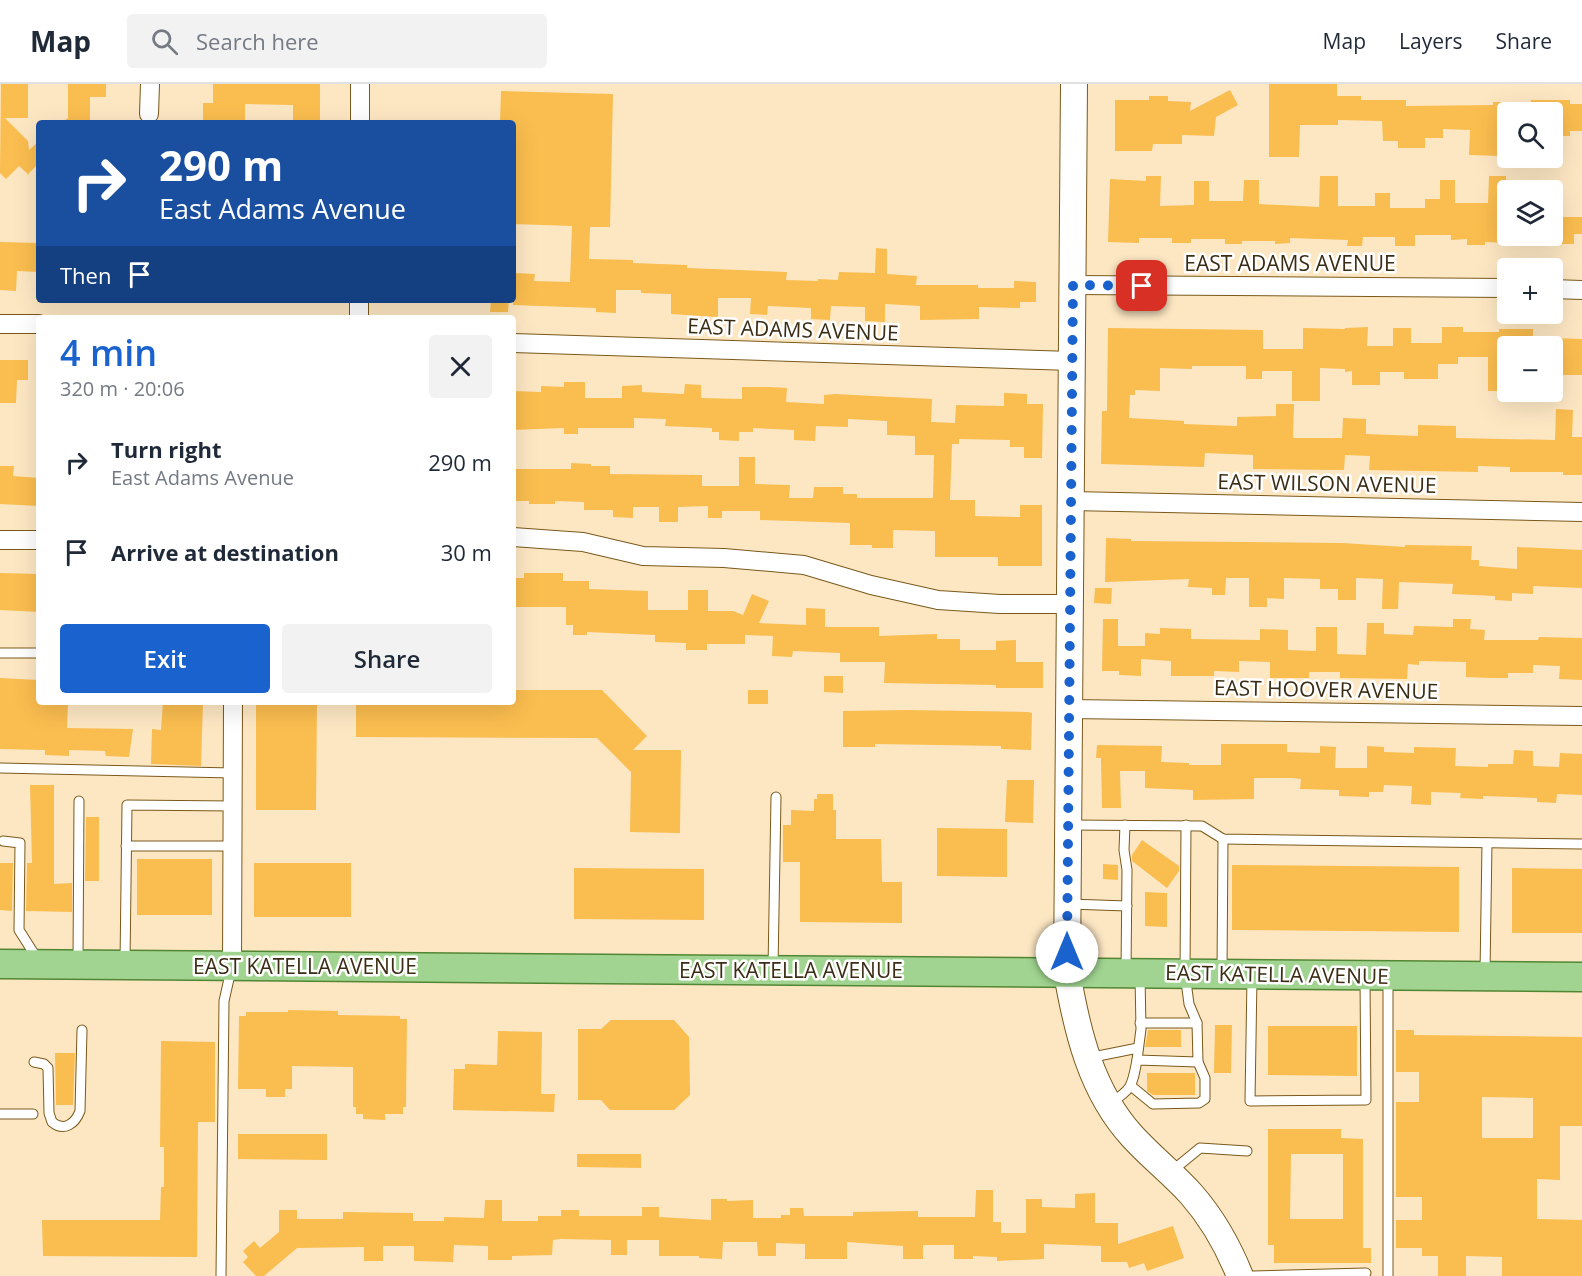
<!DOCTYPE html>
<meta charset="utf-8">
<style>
body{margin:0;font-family:"Open Sans",sans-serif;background:#f2f2f3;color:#1f2937;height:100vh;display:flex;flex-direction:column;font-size:22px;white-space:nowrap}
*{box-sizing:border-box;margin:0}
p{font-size:20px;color:#747a83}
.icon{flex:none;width:33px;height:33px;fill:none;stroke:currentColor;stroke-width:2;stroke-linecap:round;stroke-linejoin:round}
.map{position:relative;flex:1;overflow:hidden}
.details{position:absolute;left:36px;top:231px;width:480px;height:390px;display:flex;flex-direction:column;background:#fff;border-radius:6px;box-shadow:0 6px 24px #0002}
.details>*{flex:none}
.guide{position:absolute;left:36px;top:36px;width:480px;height:183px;border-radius:6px;box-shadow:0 6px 24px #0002;background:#1a4fa0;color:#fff;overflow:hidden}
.buttons{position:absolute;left:1497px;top:18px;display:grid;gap:12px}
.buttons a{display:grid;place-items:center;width:66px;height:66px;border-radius:6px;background:#fff;box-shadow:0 6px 24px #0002;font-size:30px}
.pin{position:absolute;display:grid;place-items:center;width:51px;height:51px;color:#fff;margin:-26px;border-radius:12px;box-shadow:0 3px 9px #0006}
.me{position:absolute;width:66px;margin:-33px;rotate:0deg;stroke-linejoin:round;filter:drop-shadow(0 0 4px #0008)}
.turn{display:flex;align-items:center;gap:21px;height:126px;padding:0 24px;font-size:27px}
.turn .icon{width:78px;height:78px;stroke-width:2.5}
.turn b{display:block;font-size:42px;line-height:51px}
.then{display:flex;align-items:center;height:57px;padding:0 24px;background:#0003;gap:12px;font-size:22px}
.round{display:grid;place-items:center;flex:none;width:63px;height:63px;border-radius:6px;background:#f2f2f3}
.overview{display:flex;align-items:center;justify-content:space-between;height:102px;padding:0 24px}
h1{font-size:36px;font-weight:600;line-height:45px;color:#1a63ce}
.primary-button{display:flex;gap:12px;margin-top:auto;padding:12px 24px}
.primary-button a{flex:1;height:69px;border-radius:6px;background:#1a63ce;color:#fff;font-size:24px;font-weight:600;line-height:69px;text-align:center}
.primary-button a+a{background:#f2f2f3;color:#1f2937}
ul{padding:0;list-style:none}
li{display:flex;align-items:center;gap:18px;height:90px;padding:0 24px}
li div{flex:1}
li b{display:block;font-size:22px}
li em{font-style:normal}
header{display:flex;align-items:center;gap:36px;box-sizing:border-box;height:84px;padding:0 30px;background:#fff;border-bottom:2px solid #e0e1e3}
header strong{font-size:28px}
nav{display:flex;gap:33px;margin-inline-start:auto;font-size:21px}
.search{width:420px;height:54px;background:#f2f2f3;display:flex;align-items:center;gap:15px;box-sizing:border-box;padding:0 21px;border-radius:6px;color:#747a83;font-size:22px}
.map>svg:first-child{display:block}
.building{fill:#fabd4f;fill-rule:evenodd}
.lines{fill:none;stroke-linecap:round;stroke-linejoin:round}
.lane-casing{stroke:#7a591b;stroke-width:11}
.street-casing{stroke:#7a591b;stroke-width:20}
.secondary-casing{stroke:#7a591b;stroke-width:28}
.primary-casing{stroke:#538634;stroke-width:31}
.lane{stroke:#fff;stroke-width:9}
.street{stroke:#fff;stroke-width:18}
.secondary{stroke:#fff;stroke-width:26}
.primary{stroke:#a0d490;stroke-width:28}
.route{stroke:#1a63ce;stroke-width:10;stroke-dasharray:0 18}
.labels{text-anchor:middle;stroke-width:5;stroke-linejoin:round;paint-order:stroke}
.street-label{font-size:21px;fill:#3b2c14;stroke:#fff}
</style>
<header>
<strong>Map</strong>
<div class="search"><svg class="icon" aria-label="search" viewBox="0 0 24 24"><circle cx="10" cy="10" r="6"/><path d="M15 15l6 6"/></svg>Search here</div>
<nav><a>Map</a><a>Layers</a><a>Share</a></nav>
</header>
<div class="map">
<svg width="1582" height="1192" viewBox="0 0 1582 1192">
<rect width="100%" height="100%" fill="#fde7c3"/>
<g class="building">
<path d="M1,0h27v34h-23l23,23 1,9 10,-9v22l-10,10v2l-10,-9 -13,13 -6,-6z"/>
<path d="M68,0h38v13h-16v26h-28l7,-6h-1z"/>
<path d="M213,0h107v39h-27v-18l-48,-1v19h-42v-20h10z"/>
<path d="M1269,0h68v12h24v4h45v6l87,-1v-3h15v40h-8v14l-31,-1 1,-25 -27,-1v9h-18v10h-27v-7h-15l-1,-20 -44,-1v5h-38l-1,32h-30z"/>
<path d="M1230,6l8,15 -22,12 -2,19 -32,-1v9h-29l-1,7h-37v-51h34v-4h19v5l23,1 -1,9z"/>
<path d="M501,7l112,3 -3,133h-20l-1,32 44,1v3l54,2v3l100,4 -1,8 32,1v-2l20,1 1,-8 36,1 1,-25 11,1v25l30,2 -1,9h62v3h36v-7l22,1v20h-16v6l-41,-1v12l-59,1v-14l-35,-2v18l-20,-1v-14l-34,-1 -1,14 -19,-1v-11l-43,-2 -1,9 -17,-1 1,-16h-33v19l-47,-3v-20l-30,-1v-3h-25v23l-20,-1v-4l-83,-3v-32l22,1 -1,7 36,1 2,-56 -59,-2v-101h-13z"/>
<path d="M1531,16h39v4h12v27h-12v5h-13v-6l-5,-1v-17h-22z"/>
<path d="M1146,92h15l-1,30 34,-1v-24h15v20h34l1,-21h15v24l60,3 1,-31h18v30h37v-13h15v15h35v-9h15v-19h15v23h33l1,-27h17l2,67 -23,-1v3h-18v-6l-16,1v-5h-36v11h-20v-9h-32l-1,9h-15l1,-6 -58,-2v5l-15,1v-3h-33v3h-17v-5h-34v4h-19v-5h-33v5l-31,-1 2,-63 36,2z"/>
<path d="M1552,133h30v17h-8v10h-22z"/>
<path d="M0,158l39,1v29l-22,-1 -1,20 -16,-1z"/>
<path d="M491,216h18l-1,12h-18z"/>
<path d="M1368,243l-1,19h26v-18h18v15h31v-16h21v5h36v-3h34v17h-25v16h-4l-1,29h-15v-34h-30v7h-20v15h-34v-7h-24v13h-28v-14l-7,1v-3l-25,-1v33h-28v-30h-30v8h-16v-13h-54v3l-32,-1v23l-25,-1v5h-5l-1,23 55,3v3l53,2v-9l39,-1v-12h18l-1,34h49l1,-20 23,1v15l52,2v-11l38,1v12l99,2 1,-31 17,1 -1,27h10v38h-19v-3h-53v-5l-32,-1v6l-109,-2 1,-14 -25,-1 -1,15 -91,-1v-14l-48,-2 -1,14 -103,-3 1,-53h5l1,-83 155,2v19h40v-21l42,1v-1z"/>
<path d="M1552,254l30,1v36h-19v-19h-11z"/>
<path d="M0,276h28v20h-11l-1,23h-16z"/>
<path d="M564,298h21v16h37v-12l20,-1v7l42,2 1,-10 16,1v13l41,1v-12h26l19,1 -1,14 38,2v-9l11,-1 97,5 -1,23 24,1 1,-18 48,1v-13l23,1v10h16l-1,54h-18v-11h-14v-7l-51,-1v5h-7l-2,56h25v16l45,1v-12h22v61h-44v-9h-63v-26l-42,-1v18h-21v-3h-22v-22l-90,-3v-9h-38v7h-14v-12l-30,1v15h-19v-15h-26v11l-20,-1v-7h-29v-8l-29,-1v3h-26v-3h-16v-32h58v-6l20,1v2h19v8l92,1v11h37v-29h16v27l35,1 -1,13h24l1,-11h29v7h14v4h76l1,-43h-19v-19l-28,-1v-14l-39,-2v8l-32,-1 -1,15 -21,-1v-10l-41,-2v4h-14v9l-20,-1v-8h-7v-4l-47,-2 1,-7 -32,-1v10h-56v6h-14v-6l-51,2v-39l28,1v-6l23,1z"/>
<path d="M0,382h14l-1,10 26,2v28l-39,-2z"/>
<path d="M1106,454l25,1v2l211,2 63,4v-2l67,1 -1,14h8v6l38,3v-22l65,3v38l-49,-2v8l-21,-1v8l-17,-1v-4l-43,-2 1,-10 -54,-2 -1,27h-16l1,-30 -27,-1v22h-18v-11h-18v-10l-36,-1v21l-17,-1v9h-18v-29h-23l-1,17h-13v-7l-24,-1 1,-8 -84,3z"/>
<path d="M0,489l39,1v38l-39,-2z"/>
<path d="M524,489h39v8h26v8l59,2v19h40v-20h20v21h25l10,4 9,-21 17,7 -10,22 47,2v-17l19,1v18h54v9l58,-2v5h23v11h36v-9l20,-1v22h27v26h-47v-3l-112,-2 1,-21h-45v-9l-47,-2 -1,6 -20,-1 1,-20 -28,-1v9h-38v6h-21v-7l-31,-1v-7l-68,-3v3h-14v-10h-7v-18h-53v-29h11z"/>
<path d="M1095,504h17l-1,16 -17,-1z"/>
<path d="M1103,535h15v27h27v-13l15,1v-6l31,1v10l69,1v-11l28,1v20l28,1v-24h21v27l29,1 1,-32h17v11l29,1 1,-9 39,1v-8h18l-1,10 15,1 -1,10h54l1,-3 43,1v42l-23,-1 1,-13 -27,-1v8h-25v5h-17l-25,-1v-15l-47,-1v4l-11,-1 -1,15 -67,-1v-6h-31v6h-39v-16l-31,-1v11l-25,-1v5h-43v-15l-30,-2v17l-22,-1v-4h-17z"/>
<path d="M824,592h19v17l-19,-1z"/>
<path d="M0,594l39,2v22h29l-1,26 66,1 -4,28 -23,-1 -1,-5 -36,-1v6l-24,-1v-5l-45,-1z"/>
<path d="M513,606h89l45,46 -14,14h48l-1,83 -50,-1 1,-60 -34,-34 -241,-1v-35h157z"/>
<rect x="748" y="606" width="20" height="14"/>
<path d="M163,618h40l-2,64 -50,-2 1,-35 9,1z"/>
<path d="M256,618h61l-1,108h-60z"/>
<path d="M906,626l122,2 4,1 -1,37 -30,-1v-3l-126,-2v3h-32v-36z"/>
<path d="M1221,660h66v8l33,1v-7l16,1 -1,21h32v-22l17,1v5l30,1v-6l42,1 -1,18 33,1v-3h25l1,-14 19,1v15l26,1 1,-14 22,1v41l-25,-1 -1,9 -19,-1v-4l-54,-2v3l-23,-1 1,-5 -30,-1v13l-20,-1 1,-18 -28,-1 -1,7h-14v5l-30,-1v-6l-39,-1 1,-10 -10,-1h-37v21l-61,1v-10l-48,-2v-17h-25l1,37h-19l-1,-50h-5l1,-13 65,1 -1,16 28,1v2h32z"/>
<path d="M1007,696h27l-1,43 -28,-1z"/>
<path d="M30,701h24v99l18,-1v29l-46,-1 1,-48h5z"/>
<path d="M817,710h16v16h3v29h45l1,43h20v41l-102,-1v-60h-17v-37h8v-15l23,1v-12h3z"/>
<path d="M86,733h13v64h-14z"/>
<path d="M937,744l70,1v48l-70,-1z"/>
<path d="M1142,756l37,26v5l-12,17 -35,-27v-6z"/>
<rect x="137" y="775" width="75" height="56"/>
<path d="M0,779h13l-1,48 -12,-1z"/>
<rect x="254" y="779" width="97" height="54"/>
<path d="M1103,780l15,1v15l-15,-1z"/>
<path d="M1232,781l227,2v65l-227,-2z"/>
<path d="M574,784l130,1v51l-130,-1z"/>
<path d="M1512,784l70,1v64h-70z"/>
<path d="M1145,808l22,1v34l-22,-1z"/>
<path d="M288,926l50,1v4l62,1v3h7l-1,88h-3v7h-18v6l-22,-1v-5h-7v-7h-3v-40l-61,-1v23h-7v8h-19v-8h-28l1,-73h7v-4h42z"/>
<path d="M611,936h63l15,17 1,58 -16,15h-64l-9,-10h-23v-71h23z"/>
<path d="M1215,941h17l-1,48h-17z"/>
<path d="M1268,942h89v50l-89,-1z"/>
<path d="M1148,946h33v17h-36z"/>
<path d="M1396,946h18v5l168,2v89h-22v54l-23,-1v40l45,1v56h-80v-19l-36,-1v20h-28v-20h-16v-8h-26v-28h26v-23h-26v-95h23v-30h-23zM1482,1013l51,1v40h-51z"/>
<path d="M498,947l44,1 -1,62h14l-1,18 -101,-2 1,-41h11v-5l32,1z"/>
<path d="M161,957l54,1v80h-17l-1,135 -154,-1 -1,-36h118l1,-33h3v-40h-4z"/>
<path d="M55,969h20l-2,52h-17z"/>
<path d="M1147,989h48v22h-42l-6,-4z"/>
<path d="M1268,1045h73v9l22,1v109h8v15h-97v-18h-6zM1291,1070h52v65h-53z"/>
<path d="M238,1050h89v26l-89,-1z"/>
<path d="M577,1070h64v14l-64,-1z"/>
<path d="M976,1106h17v32h8v11h25v-34h16v8l33,1v-14l20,-1v30h23v21l55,-18 11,32 -37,13 -3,-8 -15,5 -2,-6h-26v-16l-57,-2v15l-47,2v-4l-24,-1v3h-19v-14h-31v14h-20v-13l-56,-4v17h-42v-15l-29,-1v13h-18l-1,-14h-34l-1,17 -23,-1v-2h-40v-16h-32v15h-16v-15l-51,-1 -7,1 -1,15 -40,1v4h-24v-14l-34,-1 -1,17 -39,-1v-15h-31v15h-19v-14l-67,1 -33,28h-8l-13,-14 5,-5 -5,-6 11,-10 6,7 19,-16v-22h18v9h46v-7l70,1v8h31v-4l40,1 1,-18h17v21h36v-5h23v-6h18v6h63v-9h17v10l52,3v-21h16v2l26,-1v18h28v-3h9v-7h13l1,8h49v-4l65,-1v6h57z"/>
</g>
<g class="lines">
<defs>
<g id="lane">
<path d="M0,569h39"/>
<path d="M0,684l233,5"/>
<path d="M1070,741l132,1 21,13 359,5"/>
<path d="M1125,741l-1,25 3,20 -1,101"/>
<path d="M3,757l17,2 -1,87 19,30"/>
<path d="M126,762h106"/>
<path d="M1069,820l58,2"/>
<path d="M78,876l1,-159"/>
<path d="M125,879l2,-158 105,1"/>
<path d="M773,884l3,-171"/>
<path d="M1222,888l1,-133"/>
<path d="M1485,889l2,-130"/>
<path d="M1252,893l-2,124 116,-1 -1,-120"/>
<path d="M1388,894v298"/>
<path d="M1140,939h57"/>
<path d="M1088,974l50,-10"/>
<path d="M1137,976l4,-31 -1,-53"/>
<path d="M34,978l10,2 4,4 1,45 3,9c12,10 23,2 28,-11l2,-81"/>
<path d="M1131,1002l22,18 46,-1 6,-4v-21l-7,-16"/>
<path d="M1109,1020c23,-15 23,-17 28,-44l61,2 -1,-39 -8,-19 -4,-30 1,-149"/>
<path d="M0,1030h33"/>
<path d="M1172,1087l28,-23 47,3"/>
<path d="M221,1192l3,-275 7,-31"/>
<path d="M1253,1192l113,-3"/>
</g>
<g id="street">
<path d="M149,30l1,-30"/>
<path d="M360,39v-39"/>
<path d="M1073,201l435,3"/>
<path d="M1552,205l30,1"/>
<path d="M359,234v-18"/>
<path d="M0,240h39"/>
<path d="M513,259l559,18"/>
<path d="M1071,417l511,11"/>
<path d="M513,453l70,5 60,14 81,2 80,7 67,20 67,15 62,4h70"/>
<path d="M0,456h39"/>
<path d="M1069,625l513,7"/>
<path d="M232,882l1,-264"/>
</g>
<path id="secondary" d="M1074,0l-7,889c10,58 24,118 65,163 19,21 41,38 59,58 22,25 37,52 49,82"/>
<path id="primary" d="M0,880l1582,13"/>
</defs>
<use href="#lane" class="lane-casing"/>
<use href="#street" class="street-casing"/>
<use href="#secondary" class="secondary-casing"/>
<use href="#primary" class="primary-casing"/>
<use href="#lane" class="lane"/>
<use href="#street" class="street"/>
<use href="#secondary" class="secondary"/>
<use href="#primary" class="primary"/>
</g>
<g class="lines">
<path class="route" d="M1067,868l6,-667 69,1"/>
</g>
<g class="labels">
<g class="street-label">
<text x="1290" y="187">EAST ADAMS AVENUE</text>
<text transform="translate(793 246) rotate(2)" y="7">EAST ADAMS AVENUE</text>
<text transform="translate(1327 400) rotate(1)" y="7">EAST WILSON AVENUE</text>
<text transform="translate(1326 606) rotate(1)" y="7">EAST HOOVER AVENUE</text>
<text x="305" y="890">EAST KATELLA AVENUE</text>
<text x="791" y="894">EAST KATELLA AVENUE</text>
<text transform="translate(1277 891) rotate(1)" y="7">EAST KATELLA AVENUE</text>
</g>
</g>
</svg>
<div class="buttons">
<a><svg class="icon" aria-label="search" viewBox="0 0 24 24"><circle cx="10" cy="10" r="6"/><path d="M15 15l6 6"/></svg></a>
<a><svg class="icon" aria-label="layers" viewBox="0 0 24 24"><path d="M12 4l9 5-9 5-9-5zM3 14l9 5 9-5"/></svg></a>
<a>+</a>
<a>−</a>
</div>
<div class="pin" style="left:1142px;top:202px;background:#d93025"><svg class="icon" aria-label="arrive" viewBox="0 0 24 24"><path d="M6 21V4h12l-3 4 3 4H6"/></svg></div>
<svg class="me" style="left:1067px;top:868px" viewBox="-20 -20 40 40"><circle r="19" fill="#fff"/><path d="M0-13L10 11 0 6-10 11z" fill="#1a63ce"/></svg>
<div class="guide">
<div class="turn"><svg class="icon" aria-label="right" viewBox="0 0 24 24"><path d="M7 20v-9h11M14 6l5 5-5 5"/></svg><div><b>290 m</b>East Adams Avenue</div></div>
<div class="then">Then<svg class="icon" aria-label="arrive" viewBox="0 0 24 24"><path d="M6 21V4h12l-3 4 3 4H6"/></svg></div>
</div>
<section class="details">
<div class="overview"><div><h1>4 min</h1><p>320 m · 20:06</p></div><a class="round"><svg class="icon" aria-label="close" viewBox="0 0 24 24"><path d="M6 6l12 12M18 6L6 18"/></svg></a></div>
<ul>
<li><svg class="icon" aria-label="right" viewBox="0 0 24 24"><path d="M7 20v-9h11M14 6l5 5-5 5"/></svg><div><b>Turn right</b><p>East Adams Avenue</p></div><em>290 m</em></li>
<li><svg class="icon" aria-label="arrive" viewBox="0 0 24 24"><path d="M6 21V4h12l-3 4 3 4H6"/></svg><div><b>Arrive at destination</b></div><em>30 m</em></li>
</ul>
<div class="primary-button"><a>Exit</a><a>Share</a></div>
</section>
</div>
